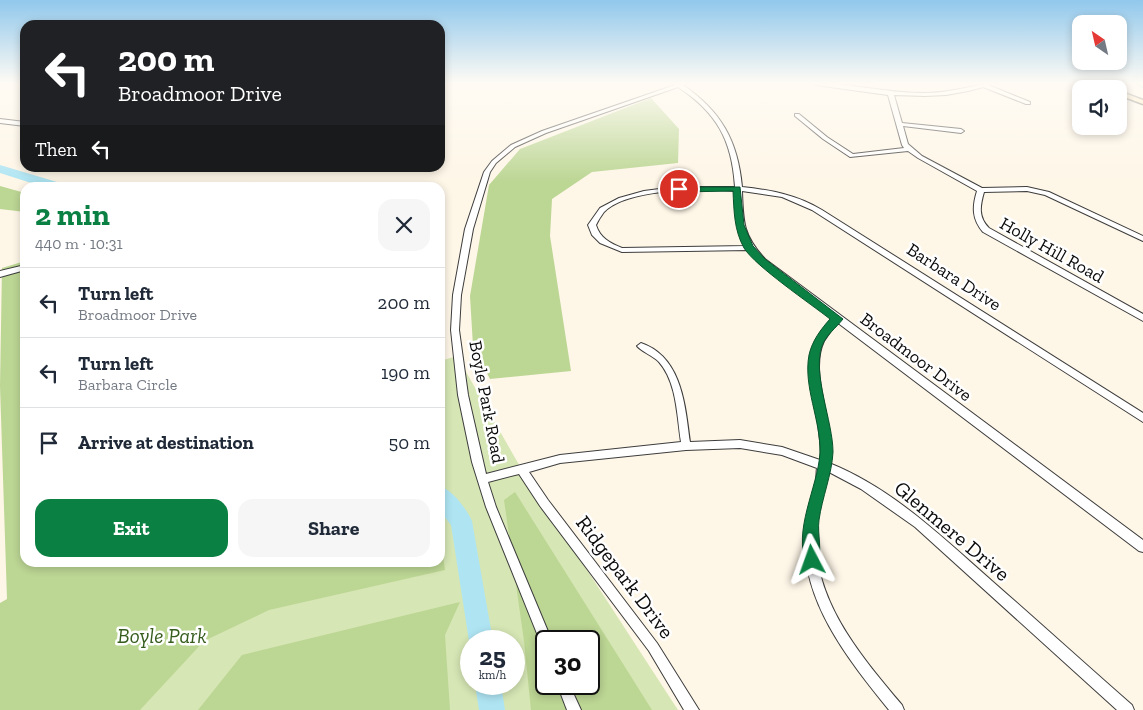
<!DOCTYPE html>
<meta charset="utf-8">
<style>
body{margin:0;font-family:"Zilla Slab",serif;background:#f6f6f7;color:#1f2937;height:100vh;display:flex;flex-direction:column;font-size:19px;white-space:nowrap}
*{box-sizing:border-box;margin:0}
p{font-size:16px;color:#747a83}
.icon{flex:none;width:28px;height:28px;fill:none;stroke:currentColor;stroke-width:2;stroke-linecap:round;stroke-linejoin:round}
.map{position:relative;flex:1;overflow:hidden}
.sheet{position:absolute;left:20px;top:182px;width:425px;height:385px;display:flex;flex-direction:column;background:#fff;border-radius:15px;box-shadow:0 2px 8px #0003}
.sheet>*{flex:none}
.banner{position:absolute;left:20px;top:20px;width:425px;height:152px;border-radius:15px;box-shadow:0 2px 8px #0003;background:#202124;color:#fff;overflow:hidden}
.needle{width:32px;rotate:326deg}
.fabs{position:absolute;left:1072px;top:15px;display:grid;gap:10px}
.fabs a{display:grid;place-items:center;width:55px;height:55px;border-radius:10px;background:#fff;box-shadow:0 2px 8px #0003;font-size:25px}
.speed{position:absolute;left:460px;top:630px;display:flex;gap:10px;font-size:25px;font-weight:700;text-align:center}
.speed>*{display:grid;place-content:center;width:65px;height:65px;border-radius:50%;background:#fff;box-shadow:0 2px 8px #0003;line-height:1}
.speed small{font-size:12px;font-weight:400}
.speed .limit{border:2px solid #111;border-radius:8px;background:#fff;color:#111}
.pin{position:absolute;display:grid;place-items:center;width:42px;height:42px;color:#fff;margin:-21px;border:2px solid #fff;border-radius:50%;box-shadow:0 1px 5px #0007}
.me{position:absolute;width:55px;margin:-28px;rotate:356deg;stroke-linejoin:round;filter:drop-shadow(0 0 4px #0008)}
.turn{display:flex;align-items:center;gap:18px;height:105px;padding:0 15px;font-size:22px}
.turn .icon{width:65px;height:65px;stroke-width:2.5}
.turn b{display:block;font-size:35px;line-height:42px}
.then{display:flex;align-items:center;height:48px;padding:0 15px;background:#0003;gap:10px;font-size:19px}
.round{display:grid;place-items:center;flex:none;width:52px;height:52px;border-radius:15px;background:#f6f6f7}
.headline{display:flex;align-items:center;justify-content:space-between;height:85px;padding:0 15px}
h1{font-size:30px;font-weight:800;line-height:38px;color:#0b8043}
.button{display:flex;gap:10px;margin-top:auto;padding:10px 15px}
.button a{flex:1;height:58px;border-radius:15px;background:#0b8043;color:#fff;font-size:20px;font-weight:800;line-height:58px;text-align:center}
.button a+a{background:#f6f6f7;color:#1f2937}
ul{padding:0;list-style:none}
li{display:flex;align-items:center;gap:15px;height:70px;padding:0 15px;border-top:1px solid #e0e1e3}
li div{flex:1}
li b{display:block;font-size:19px}
li em{font-style:normal}
.map>svg:first-child{display:block}
.green{fill:#d6e6b4;fill-rule:evenodd}
.forest{fill:#bcd694;fill-rule:evenodd}
.lines{fill:none;stroke-linecap:round;stroke-linejoin:round}
.stream{stroke:#39a6c7;stroke-width:2}
.river{fill:#afe5f3;fill-rule:evenodd}
.street-casing{stroke:#3d3d3d;stroke-width:2}
.secondary-casing{stroke:#2c2c2c;stroke-width:3}
.street{fill:#fff;fill-rule:evenodd}
.secondary{fill:#fce4a5;fill-rule:evenodd}
.route{fill:#0b8043;stroke:#07532c}
.labels{text-anchor:middle;stroke-width:5;stroke-linejoin:round;paint-order:stroke}
.street-label{font-size:18px;fill:#0a0a0a;stroke:#fff}
.near-street-label{font-size:21px;fill:#0a0a0a;stroke:#fff}
.near-park-label{font-size:21px;font-style:italic;fill:#365d1e;stroke:#fff}
</style>
<div class="map">
<svg width="1143" height="710" viewBox="0 0 1143 710">
<rect width="100%" height="100%" fill="#fef6e7"/>
<path class="green" d="M457,356l65,114 156,240h-678v-80l440,-68v-201zM471,641h43v43h-43zM546,641h43v43h-43z"/>
<g class="forest">
<path d="M651,98l28,31 -1,34 -86,9 -40,27 -2,37 21,135 -81,8 -17,-33 -3,-50 19,-111 31,-36z"/>
<path d="M0,186l25,7v19l-25,-3z"/>
<path d="M25,261v301h415v-27l5,35 -176,40 -65,31 -64,69h-140v-107l7,-4 -7,-213 2,-118z"/>
<path d="M515,492l137,218h-121l-7,-69 -20,-141zM546,641h43v43h-43z"/>
<path d="M460,602l-15,33 5,75h-252l44,-55z"/>
</g>
<g class="lines">
<path class="stream" d="M1133,83l10,4"/>
<g class="river">
<path d="M0,165l67,20 1,3h-21l-47,-15z"/>
<path d="M440,486c13,5 26,22 32,35l21,120h-22v6l-2,-6 -18,-116 -11,-14z"/>
<path d="M475,684h26l4,26h-26z"/>
</g>
<defs>
<g id="street">
<path d="M673,83h15l-5,2c38,26 55,56 59,102 29,3 55,8 80,23l321,203v9l-331,-212 -30,-13 -40,-6c1,31 1,44 23,68l378,281v12l-4,-1 -301,-228c-5,5 -10,11 -14,18 -13,27 3,67 6,95 1,10 2,18 -1,27 63,25 113,74 163,118 47,41 93,83 140,124l2,5h-17l-202,-183 -54,-38 -34,-18c-1,21 -10,40 -11,60 -4,69 45,125 86,174l2,5h-15c-41,-51 -89,-110 -84,-179 1,-15 7,-30 10,-44 2,-7 1,-13 2,-19l-35,-13 -42,-7 -54,2 -126,13 -31,9 19,28 109,143 42,67h-15l-35,-59 -109,-145 -21,-32 -31,8 8,25 56,134h-6v7l-4,-2 -56,-139 -14,-45 -14,-67 -7,-65 2,-35 12,-66 19,-57 8,-11 19,-16 31,-14 133,-46zM678,87c39,26 54,53 57,100h-60l-31,4 -25,7 -19,10 -12,17 4,10 8,8 22,9 127,-2 10,13 74,55c-37,39 -18,68 -14,114 1,9 3,19 1,28l-38,-13 -42,-7 -50,2c-5,-37 -8,-85 -49,-99l-4,3c5,6 15,9 22,16 18,20 18,55 22,80l-121,13 -74,19 -18,-79 -9,-65 2,-35 12,-66 17,-57 6,-9 19,-16 31,-14zM705,189l30,2c1,19 0,37 11,55l-124,2c-12,-5 -22,-10 -26,-23 2,-4 5,-9 8,-13 20,-20 74,-22 101,-23z"/>
<path d="M813,83c37,0 73,10 109,10 15,0 29,-2 43,-5 9,-1 17,-5 27,-5l-4,2 42,17v2h-4l-43,-17 -15,4 -22,4 -21,1 -31,-1 8,28 59,6 3,2 -3,2 -58,-7 5,18 14,12 60,32 45,-1 22,5 94,44v5l-98,-46 -18,-4 -43,1c-4,14 -6,25 5,36l154,86v7l-160,-89c-11,-13 -11,-25 -6,-41l-59,-33 -10,-7 -58,6 -27,-18 -28,-23v-2h4l28,23 26,17 51,-6 -2,-3 -14,-50 -72,-10z"/>
<path d="M0,119l25,3v4l-25,-3z"/>
<path d="M25,265v5l-25,7v-6z"/>
<path d="M557,684h12l12,26h-14z"/>
</g>
<g id="secondary">
<path d="M1077,83h9l12,6h-10z"/>
<path d="M1119,91l24,9v4l-24,-9z"/>
</g>
</defs>
<use href="#street" class="street-casing"/>
<use href="#secondary" class="secondary-casing"/>
<use href="#street" class="street"/>
<use href="#secondary" class="secondary"/>
</g>
<linearGradient id="sky" x2="0" y2="1"><stop stop-color="#91c8ec"/><stop offset="0.46" stop-color="#fffbf4"/><stop offset="1" stop-color="#fffbf4" stop-opacity="0"/></linearGradient>
<rect width="1143" height="182" fill="url(#sky)"/>
<path class="route" d="M676,187h64l4,38 9,21 12,13 78,60c-7,9 -17,16 -21,27 -10,27 11,76 11,106 -1,22 -11,46 -14,68 -2,14 4,32 -2,45l-5,2 -5,-2c-15,-34 11,-78 13,-112 1,-33 -17,-66 -11,-98 3,-14 12,-26 21,-36 -19,-15 -75,-53 -86,-71 -10,-18 -10,-37 -11,-57l-54,1 -3,-1z"/>
<g class="labels">
<g class="street-label">
<text transform="translate(1052 250) rotate(29)" y="6">Holly Hill Road</text>
<text transform="translate(954 277) rotate(33)" y="6">Barbara Drive</text>
<text transform="translate(916 357) rotate(37)" y="6">Broadmoor Drive</text>
<text transform="translate(487 402) rotate(79)" y="6">Boyle Park Road</text>
</g>
<g class="near-street-label">
<text transform="translate(952 531) rotate(40)" y="7">Glenmere Drive</text>
<text transform="translate(625 577) rotate(53)" y="7">Ridgepark Drive</text>
</g>
<g class="near-park-label">
<text x="162" y="643">Boyle Park</text>
</g>
</g>
</svg>
<div class="fabs">
<a><svg class="needle" viewBox="-14 -14 28 28"><path d="M0-13l5 13h-10z" fill="#e53935"/><path d="M0 13l5-13h-10z" fill="#747a83"/></svg></a>
<a><svg class="icon" aria-label="sound" viewBox="0 0 24 24"><path d="M4 9h4l5-4v14l-5-4H4zM17 9q2 3 0 6"/></svg></a>
</div>
<div class="speed"><div>25<small>km/h</small></div><div class="limit">30</div></div>
<div class="pin" style="left:679px;top:189px;background:#d93025"><svg class="icon" aria-label="arrive" viewBox="0 0 24 24"><path d="M6 21V4h12l-3 4 3 4H6"/></svg></div>
<svg class="me" style="left:812px;top:560px" viewBox="-20 -20 40 40"><path d="M0-17L14 15 0 8-14 15z" fill="#0b8043" stroke="#fff" stroke-width="4"/></svg>
<div class="banner">
<div class="turn"><svg class="icon" aria-label="left" viewBox="0 0 24 24"><path d="M17 20v-9H6M10 6l-5 5 5 5"/></svg><div><b>200 m</b>Broadmoor Drive</div></div>
<div class="then">Then<svg class="icon" aria-label="left" viewBox="0 0 24 24"><path d="M17 20v-9H6M10 6l-5 5 5 5"/></svg></div>
</div>
<section class="sheet">
<div class="headline"><div><h1>2 min</h1><p>440 m · 10:31</p></div><a class="round"><svg class="icon" aria-label="close" viewBox="0 0 24 24"><path d="M6 6l12 12M18 6L6 18"/></svg></a></div>
<ul>
<li><svg class="icon" aria-label="left" viewBox="0 0 24 24"><path d="M17 20v-9H6M10 6l-5 5 5 5"/></svg><div><b>Turn left</b><p>Broadmoor Drive</p></div><em>200 m</em></li>
<li><svg class="icon" aria-label="left" viewBox="0 0 24 24"><path d="M17 20v-9H6M10 6l-5 5 5 5"/></svg><div><b>Turn left</b><p>Barbara Circle</p></div><em>190 m</em></li>
<li><svg class="icon" aria-label="arrive" viewBox="0 0 24 24"><path d="M6 21V4h12l-3 4 3 4H6"/></svg><div><b>Arrive at destination</b></div><em>50 m</em></li>
</ul>
<div class="button"><a>Exit</a><a>Share</a></div>
</section>
</div>
